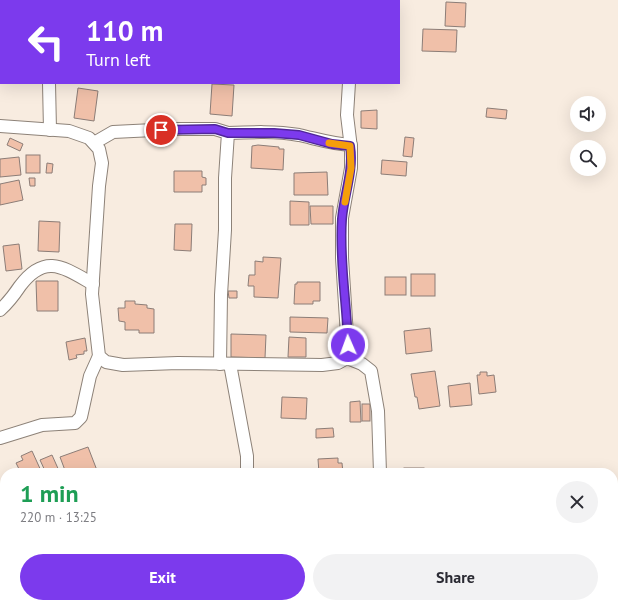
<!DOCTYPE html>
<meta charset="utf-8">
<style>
body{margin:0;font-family:"PT Sans",sans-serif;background:#f2f2f3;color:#2b2b33;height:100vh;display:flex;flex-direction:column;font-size:15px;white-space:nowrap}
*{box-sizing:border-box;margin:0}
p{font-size:13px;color:#7c7c81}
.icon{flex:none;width:22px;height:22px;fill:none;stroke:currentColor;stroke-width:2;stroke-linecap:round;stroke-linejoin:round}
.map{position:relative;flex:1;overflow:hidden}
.panel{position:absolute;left:0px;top:468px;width:618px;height:140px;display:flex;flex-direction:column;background:#fff;border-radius:16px 16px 0 0;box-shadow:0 4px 16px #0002}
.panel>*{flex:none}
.top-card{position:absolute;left:0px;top:0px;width:400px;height:84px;box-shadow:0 4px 16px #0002;background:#7c3aed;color:#fff;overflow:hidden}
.controls{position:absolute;left:570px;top:96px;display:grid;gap:8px}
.controls a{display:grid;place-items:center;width:36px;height:36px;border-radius:50%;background:#fff;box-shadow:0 4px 16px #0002;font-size:20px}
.pin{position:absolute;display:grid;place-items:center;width:34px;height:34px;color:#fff;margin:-17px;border:2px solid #fff;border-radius:50%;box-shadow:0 1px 4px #0007}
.me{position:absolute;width:44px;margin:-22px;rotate:358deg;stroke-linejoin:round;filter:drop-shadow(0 0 3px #0008)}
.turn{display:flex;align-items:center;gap:14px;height:84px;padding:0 20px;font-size:18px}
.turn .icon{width:52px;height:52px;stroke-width:2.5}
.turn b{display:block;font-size:28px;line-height:34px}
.round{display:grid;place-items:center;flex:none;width:42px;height:42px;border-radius:21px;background:#f2f2f3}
.overview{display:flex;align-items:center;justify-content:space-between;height:68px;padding:0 20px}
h1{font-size:24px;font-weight:700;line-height:30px;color:#1e9e55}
.primary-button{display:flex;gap:8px;margin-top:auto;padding:8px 20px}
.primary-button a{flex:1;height:46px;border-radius:24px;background:#7c3aed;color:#fff;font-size:16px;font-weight:700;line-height:46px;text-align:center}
.primary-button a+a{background:#f2f2f3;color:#2b2b33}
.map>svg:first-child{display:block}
.building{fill:#f0c0a9;stroke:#8c7d77}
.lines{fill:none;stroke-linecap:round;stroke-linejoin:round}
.street-casing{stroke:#8d8278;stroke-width:14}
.street{stroke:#fff;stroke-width:12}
.route-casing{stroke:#51269a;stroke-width:10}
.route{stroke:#7c3aed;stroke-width:7}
.slow{stroke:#f59e0b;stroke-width:7}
</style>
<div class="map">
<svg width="618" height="608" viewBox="0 0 618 608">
<rect width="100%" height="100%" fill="#f8ece0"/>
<g class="building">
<path d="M446,2l20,1 -1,24 -20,-1z"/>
<path d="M423,29l34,1 -1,22 -34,-1z"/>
<path d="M212,84l22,1 -2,31 -22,-2z"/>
<path d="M78,88l20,3 -4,30 -20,-3z"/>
<path d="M487,108l20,2 -1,9 -20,-2z"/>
<path d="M377,110v19l-16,-1v-17z"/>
<path d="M405,137l9,1 -2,19 -9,-1z"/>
<path d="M10,138l13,6 -3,7 -13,-6z"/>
<path d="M258,145l21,2v2h5l-1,21 -32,-2 1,-22z"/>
<rect x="26" y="155" width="14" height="18"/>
<path d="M19,157l2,18 -21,2v-18z"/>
<path d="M382,160l25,2 -1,14 -25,-2z"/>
<path d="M47,163l6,1 -1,9h-6z"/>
<path d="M174,171h28v6l4,1v7h-4v7h-28z"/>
<path d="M327,172l1,23h-34v-22z"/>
<path d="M29,178h6v8h-5z"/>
<path d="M19,180l4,20 -23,5v-21z"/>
<path d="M290,201l19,1v23h-19z"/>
<path d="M310,206h23v18h-22z"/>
<path d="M39,221l21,1 -1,30 -21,-1z"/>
<path d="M175,224h17l-1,27 -17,-1z"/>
<path d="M19,244l3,25 -16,2 -3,-25z"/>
<path d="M263,257l18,1 -3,40 -24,-1v-11h-6l1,-11h6v-14l8,1z"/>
<rect x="411" y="274" width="24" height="22"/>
<rect x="385" y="277" width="21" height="18"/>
<path d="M36,281h22v30h-21z"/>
<path d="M297,282h23v19h-7v3h-19l1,-20h2z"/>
<path d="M228,291h9v7h-8z"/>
<path d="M125,301h10v3l12,1v3l7,1v24h-15v-3h-14v-8l-6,-1 -1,-13h7z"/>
<path d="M290,317l38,1 -1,15 -37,-1z"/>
<path d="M430,328l2,23 -26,3 -2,-23z"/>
<path d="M231,334l35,1 -1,23 -34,-1z"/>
<path d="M289,337l17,1v19h-18z"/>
<path d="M85,338l2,13h-3v3l-8,1 1,3 -8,2 -3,-18z"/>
<path d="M435,371l5,35 -21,3 -2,-12h-2l-4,-23z"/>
<path d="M480,372h7v4l7,-1 2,17 -17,2 -2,-19h3z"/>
<path d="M470,383l2,22 -22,2 -2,-21z"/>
<path d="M282,397l25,1 -1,21 -25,-1z"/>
<path d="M360,401l1,21h-11v-20z"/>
<rect x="362" y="404" width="8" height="17"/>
<path d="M333,428l1,9 -18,1v-9z"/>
<path d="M88,447l10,26h-32l-6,-16z"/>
<path d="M32,451l10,22h-21l-5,-10 7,-3 -2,-4z"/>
<path d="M52,455l8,18h-14l-6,-13z"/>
<path d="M338,458v5h4l1,10h-24l-1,-14z"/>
<rect x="404" y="468" width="20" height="5"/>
<path d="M5,507v17l-5,-15z"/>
<path d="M0,528l5,13 -4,3 1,3 -2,1z"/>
<path d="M168,603h35l-1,5h-34z"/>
<rect x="262" y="603" width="35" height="5"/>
<rect x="326" y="603" width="18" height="5"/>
<rect x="455" y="603" width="25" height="5"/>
</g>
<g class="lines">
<defs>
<g id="street">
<path d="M0,17l1,1"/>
<path d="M49,83l1,47"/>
<path d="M0,126l69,5 20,7 10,11 3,14 -3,23 -7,108 7,62 7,6 17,3 55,-2 144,2 16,-2 9,-5 1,-7 -6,-93v-40l9,-50v-20l-4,-33 2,-32"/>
<path d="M228,133c24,-1 48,-2 71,2 18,4 34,9 52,10"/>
<path d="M94,143l19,-11 61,-3h41l13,4 -3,45v52l-4,65 -1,69"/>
<path d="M0,310c9,-8 14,-15 20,-24 25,-33 43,-19 73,-2"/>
<path d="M347,358l15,6 9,7 7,40 2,62"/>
<path d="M230,364l17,92v17"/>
<path d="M0,438l42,-13 33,-2 6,-6 9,-41 9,-20"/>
<path d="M0,575l5,-1"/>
<path d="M80,603l1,5"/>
<path d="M380,603v5"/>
<path d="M240,608v-5"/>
</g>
</defs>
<use href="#street" class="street-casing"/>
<use href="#street" class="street"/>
</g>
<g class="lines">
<defs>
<path id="route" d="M161,130l54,-1 13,4h46l25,2 33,9 18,2c4,25 -6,48 -8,73 -3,42 5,84 6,126"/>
</defs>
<use href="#route" class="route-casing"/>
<use href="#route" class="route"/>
<path class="slow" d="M329,143l21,3 1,22 -6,34"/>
</g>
</svg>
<div class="controls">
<a><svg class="icon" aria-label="sound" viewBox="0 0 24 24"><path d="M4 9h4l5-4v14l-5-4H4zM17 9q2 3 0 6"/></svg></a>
<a><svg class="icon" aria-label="search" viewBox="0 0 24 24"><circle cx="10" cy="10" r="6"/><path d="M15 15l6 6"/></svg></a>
</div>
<div class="pin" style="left:161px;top:130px;background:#d93025"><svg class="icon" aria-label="arrive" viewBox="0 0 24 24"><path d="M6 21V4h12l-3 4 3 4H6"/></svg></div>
<svg class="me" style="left:348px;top:345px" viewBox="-20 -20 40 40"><circle r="17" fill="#7c3aed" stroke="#fff" stroke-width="3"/><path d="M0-11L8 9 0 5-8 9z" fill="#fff"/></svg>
<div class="top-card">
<div class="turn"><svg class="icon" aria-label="left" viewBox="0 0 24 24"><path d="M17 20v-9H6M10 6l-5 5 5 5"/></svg><div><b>110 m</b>Turn left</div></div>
</div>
<section class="panel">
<div class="overview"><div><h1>1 min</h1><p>220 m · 13:25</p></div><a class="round"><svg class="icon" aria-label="close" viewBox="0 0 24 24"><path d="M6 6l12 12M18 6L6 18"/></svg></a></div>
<div class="primary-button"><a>Exit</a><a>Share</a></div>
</section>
</div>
